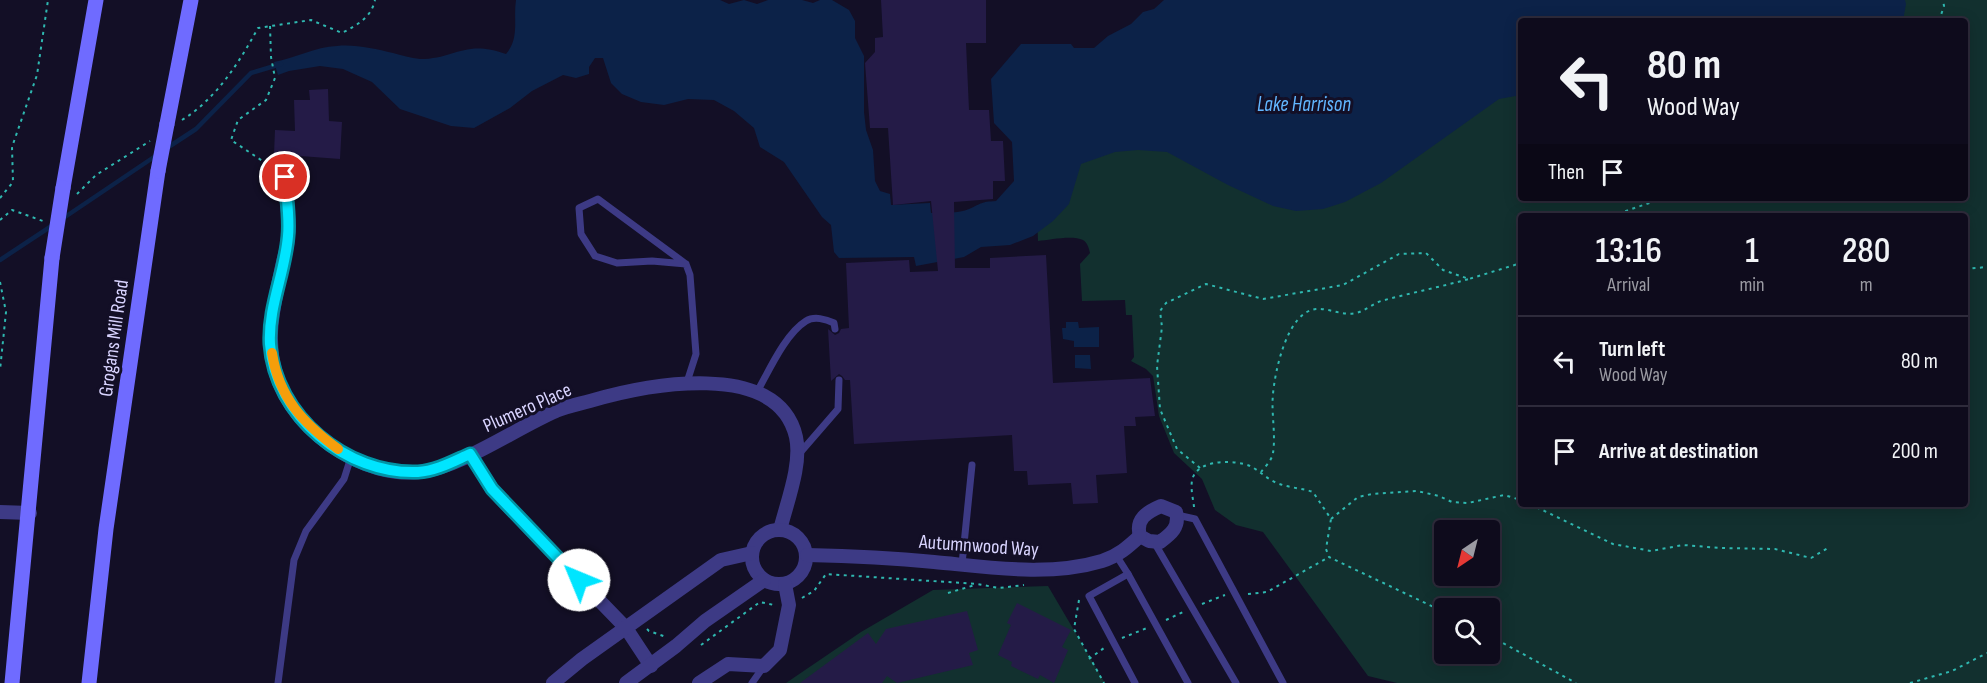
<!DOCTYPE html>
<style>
body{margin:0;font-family:"Sofia Sans Condensed",sans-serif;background:#1c1929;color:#f1f3f6;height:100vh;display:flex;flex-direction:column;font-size:22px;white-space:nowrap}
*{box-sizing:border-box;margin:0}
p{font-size:20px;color:#9b9ba3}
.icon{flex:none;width:33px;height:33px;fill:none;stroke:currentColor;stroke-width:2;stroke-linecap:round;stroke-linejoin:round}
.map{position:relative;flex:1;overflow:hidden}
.drawer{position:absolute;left:1518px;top:213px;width:450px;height:294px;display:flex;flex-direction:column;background:#0e0b1c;border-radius:6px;box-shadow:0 3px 15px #0003,0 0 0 2px #2e2b3b}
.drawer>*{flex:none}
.banner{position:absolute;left:1518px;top:18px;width:450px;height:183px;border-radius:6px;box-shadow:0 3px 15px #0003,0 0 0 2px #2e2b3b;background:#0e0b1c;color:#f1f3f6;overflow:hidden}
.needle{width:39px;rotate:215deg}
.fabs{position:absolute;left:1434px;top:520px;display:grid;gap:12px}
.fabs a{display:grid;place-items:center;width:66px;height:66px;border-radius:6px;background:#0e0b1c;box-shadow:0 3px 15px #0003,0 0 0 2px #2e2b3b;font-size:30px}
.pin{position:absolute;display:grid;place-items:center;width:51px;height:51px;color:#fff;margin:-26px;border:3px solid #fff;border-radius:50%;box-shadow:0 2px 6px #0007}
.me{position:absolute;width:66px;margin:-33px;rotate:315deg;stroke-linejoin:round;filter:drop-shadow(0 0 4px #0008)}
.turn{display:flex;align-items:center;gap:21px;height:126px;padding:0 30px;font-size:27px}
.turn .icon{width:78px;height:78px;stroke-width:2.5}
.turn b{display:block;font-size:42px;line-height:51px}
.then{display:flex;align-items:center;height:57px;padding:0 30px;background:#0003;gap:12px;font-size:22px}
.eta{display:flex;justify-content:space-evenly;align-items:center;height:102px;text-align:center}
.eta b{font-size:36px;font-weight:600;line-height:42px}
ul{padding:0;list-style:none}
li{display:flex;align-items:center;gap:18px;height:90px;padding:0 30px;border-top:2px solid #2e2b3b}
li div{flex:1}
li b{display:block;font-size:22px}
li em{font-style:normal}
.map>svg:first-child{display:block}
.green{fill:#12302f;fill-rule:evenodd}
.water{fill:#0c2248}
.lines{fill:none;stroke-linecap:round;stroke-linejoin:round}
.stream{stroke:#0c2248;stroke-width:4.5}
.building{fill:#241b47}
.path{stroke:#2fb8b0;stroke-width:2;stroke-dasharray:3 4.5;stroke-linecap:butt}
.lane{stroke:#3d3a85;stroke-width:7}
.street{stroke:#3d3a85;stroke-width:14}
.secondary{stroke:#6f6bff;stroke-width:15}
.secondary-bridge{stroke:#6f6bff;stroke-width:15}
.route-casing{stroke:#0095a6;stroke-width:15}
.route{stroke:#00e5ff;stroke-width:10}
.slow{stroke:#f59e0b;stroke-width:10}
.labels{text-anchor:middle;stroke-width:6;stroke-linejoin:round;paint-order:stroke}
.street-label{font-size:20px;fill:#d9d4ff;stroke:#130f26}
.water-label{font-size:21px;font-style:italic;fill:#62b6ff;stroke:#130f26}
</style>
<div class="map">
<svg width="1987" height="683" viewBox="0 0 1987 683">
<rect width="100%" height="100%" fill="#130f26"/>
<g class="green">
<path d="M1488,0h499v683h-590l-29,-7 -105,-144 -27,-7 -21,-15 -13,-31 -28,-26 -15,-37 -6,-40 -7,-7 -15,-8 3,-4 -2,-42h-6l-1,-15 -43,1 -2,-37 10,-11c-1,-4 -2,-10 -7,-13 -11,-5 -33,0 -45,1l-2,-54 7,-21zM1521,21h444v177h-444zM1521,216h444v288h-444zM1444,531h46v45h-46zM1444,609h46v45h-46z"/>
<path d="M1048,586l57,97h-319l75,-51 72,-42z"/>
</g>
<g class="water">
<path d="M516,0h204l9,4 15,-4 13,4 11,-4h34l11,3 7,-3h12l17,10 6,11v17l9,18v56l2,18 7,20 2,31 5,10 10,3 1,11 39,-2 1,10c11,-1 28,1 38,-4 14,-6 11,-7 27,-8l18,-20 -2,-39 -18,-19 -3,-44 30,-35h50l3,4h20l14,-12 23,-12 12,-12 11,-3 10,-9h741l1,4 -3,17h-382v74l-22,4 -118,84 -36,19 -22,7 -27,2 -23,-5 -45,-21 -61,-33 -29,-2 -23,2 -34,12 -12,40 -16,17 -20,15 -23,9 -29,2 -17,10 -48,9 -2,-9 -75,1 -5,-6 -3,-27 -9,-8 -38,-55 -24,-15 -6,-19 -20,-17 -20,-11 -26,-1 -24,6 -23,-3 -19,-8 -11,-11 -8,-25h-8l-6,9v7l-13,4 -13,-3 -31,16 -22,17 -36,20 -23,-2 -51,-17 -28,-27 -29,-13 -23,-3 -31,5 -11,4 -4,-13c21,-4 41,-15 63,-16 18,-2 38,3 56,7 8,2 18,5 27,6 35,0 45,-20 86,-5 14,-16 7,-35 10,-54z"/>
<path d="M1066,322h12l1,6 20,-1v20h-25v-6l-11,-2 -1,-11h4z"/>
<path d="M1075,355h15l1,14 -16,-1z"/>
</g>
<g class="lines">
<g class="stream">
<path d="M167,148l29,-19 55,-56 30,-9"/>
<path d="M62,219l95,-64"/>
<path d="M0,260l53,-35"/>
</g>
</g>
<g class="building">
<path d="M881,0h105v43h-20l3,67h20l2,31h12l2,40h-12v18l-39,3 1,66h35v-10l56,-3 7,128 97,-5 5,38 -20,1 1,9h-12l3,47 -31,2 2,28 -25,1 -2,-21 -43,2 -1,-14h-13l-2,-36 -158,9 -4,-64h-5l-3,-4 -3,-2 -8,7 -3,-52 7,6 4,-2 2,-4 8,-1 -3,-65 63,-3 1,12 28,-1 -7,-70 -38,4 -5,-77h-18l-5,-65 10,-11v-14l8,-1z"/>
<path d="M328,89l1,32 13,1 -2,37 -66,-5 1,-24 20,1 -1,-31h16l-1,-10z"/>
<path d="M1017,603l54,27 -9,17 6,3 -14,33 -14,-8 -2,4 -27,-13 1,-4 -14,-7 13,-30 -4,-2z"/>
<path d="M967,611l11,39 -9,3 4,12 -76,18 -10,-7 -5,7h-82l68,-50 8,11 10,-15z"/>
</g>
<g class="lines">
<g class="path">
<path d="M1939,21l5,-15 -1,-6"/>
<path d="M270,26l1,31 4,21 -9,22 -28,20 -7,20 42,28"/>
<path d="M182,120c34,-21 57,-57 76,-92l53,-8 31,13c15,-8 29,-15 33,-33"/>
<path d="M77,194l19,-19 54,-34"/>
<path d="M0,198l13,-16 -1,-35 25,-72 11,-75"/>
<path d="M1611,216l53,-18"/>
<path d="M0,220l12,-10 31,11"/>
<path d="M1965,269l22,-2"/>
<path d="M0,282l6,30 -6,58"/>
<path d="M1200,468l-23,-19 -17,-40 -3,-43 5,-39 -2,-16 6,-8 40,-19 57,15 80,-14 56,-31 27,-1 17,17 26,9 52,-16"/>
<path d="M1261,472c4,-5 11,-12 12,-19 3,-19 -2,-40 0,-59 2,-23 14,-82 43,-85 13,-1 26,7 40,4 9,-2 16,-9 25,-12 29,-8 59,-14 88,-22"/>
<path d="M1530,504l83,40 38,7 32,-6 38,3 54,1 36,9 17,-10"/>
<path d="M1194,507c-1,-10 -5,-23 0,-32 9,-16 42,-15 56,-9 10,5 17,13 27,17 12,5 25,5 36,9l18,27 -5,30 3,8 115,55"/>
<path d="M1331,519l27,-22 14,-3 45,-3 22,5 13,6 16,1 36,-8 17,5"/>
<path d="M948,593l27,-8"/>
<path d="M1248,594l19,-2 62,-35"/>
<path d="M802,598l12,-7 12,-17 151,10 22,4 25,-3"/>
<path d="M1079,600l-5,29 30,54"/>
<path d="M1202,604l23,-9"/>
<path d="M1166,620l17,-8"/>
<path d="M647,629l2,2 17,6"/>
<path d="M1490,636l86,47"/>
<path d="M1122,638l25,-10"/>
<path d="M701,645l59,-43 14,3"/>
<path d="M1089,659l15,-11"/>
<path d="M1910,683l42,-12 35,-18"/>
</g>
<g class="lane">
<path d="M686,264l-34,-3 -35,2 -22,-7 -14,-22 -2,-26 19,-9 88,65 4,11 6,79 -9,28"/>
<path d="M757,392c12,-21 28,-58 49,-71 8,-5 20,-2 28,2l1,6"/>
<path d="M799,454l39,-45 1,-29"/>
<path d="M1177,515l18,4 88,164"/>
<path d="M1154,542l82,141"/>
<path d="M1116,555l12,19 -39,22 46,87"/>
<path d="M962,564l10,-99"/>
<path d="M1128,574l60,109"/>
<path d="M278,683l16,-123 12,-29 38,-52 7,-22"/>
<path d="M752,683l12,-17"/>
</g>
<g class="street">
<path d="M285,177c1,19 5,40 3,59 0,9 -3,18 -5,26 -9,42 -21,84 -2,125 22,49 83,91 139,85 42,-5 96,-44 136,-61 11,-5 23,-7 34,-10 55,-16 188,-43 206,36 6,27 -9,65 -16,93"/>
<path d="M470,454l22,35 13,14 121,125 25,38"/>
<path d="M1161,506l15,6c4,15 -5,22 -16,30l-11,-1 -9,-5c-5,-17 7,-24 21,-30z"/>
<path d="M0,512l30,1"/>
<circle cx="779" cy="557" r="27"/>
<path d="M807,555c42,1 85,3 127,7 54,5 115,15 168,-1 16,-5 26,-14 38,-25"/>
<path d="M553,683l29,-24 139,-99 31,-7"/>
<path d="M626,683l50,-37 29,-25 59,-41"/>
<path d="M699,683l29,-19 36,2 16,-16 9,-45 -4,-21"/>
</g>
<g class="secondary">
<path d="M167,124l24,-124"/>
<path d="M63,188l33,-188"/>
<path d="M12,683l40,-425"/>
<path d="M89,683l17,-154 52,-358"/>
</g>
<g class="secondary-bridge">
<path d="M158,171l9,-47"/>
<path d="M52,258l11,-70"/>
</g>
</g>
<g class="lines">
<defs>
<path id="route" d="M285,177c1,19 5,40 3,59 -3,37 -20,71 -18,108 5,72 77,131 148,128 18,-1 36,-11 52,-18l22,35 87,91"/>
</defs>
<use href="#route" class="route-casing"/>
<use href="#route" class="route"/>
<path class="slow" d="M272,353c7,45 31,70 66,96"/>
</g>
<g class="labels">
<g class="street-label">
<text transform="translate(113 338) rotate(-82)" y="7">Grogans Mill Road</text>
<text transform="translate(527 407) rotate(-24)" y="7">Plumero Place</text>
<text transform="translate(979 545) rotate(4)" y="7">Autumnwood Way</text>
</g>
<g class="water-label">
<text x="1304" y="111">Lake Harrison</text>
</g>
</g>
</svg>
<div class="fabs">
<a><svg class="needle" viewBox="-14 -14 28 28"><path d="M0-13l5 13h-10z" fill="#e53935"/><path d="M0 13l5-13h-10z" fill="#9b9ba3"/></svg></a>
<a><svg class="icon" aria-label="search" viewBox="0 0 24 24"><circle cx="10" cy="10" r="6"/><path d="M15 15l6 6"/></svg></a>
</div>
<div class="pin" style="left:285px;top:177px;background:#d93025"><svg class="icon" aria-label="arrive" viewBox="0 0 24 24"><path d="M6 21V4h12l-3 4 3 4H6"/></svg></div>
<svg class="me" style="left:579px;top:580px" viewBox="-20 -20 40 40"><circle r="19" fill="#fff"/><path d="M0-13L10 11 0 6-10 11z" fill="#00e5ff"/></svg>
<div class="banner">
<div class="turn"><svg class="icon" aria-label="left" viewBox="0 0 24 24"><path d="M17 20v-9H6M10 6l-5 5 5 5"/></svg><div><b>80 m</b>Wood Way</div></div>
<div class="then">Then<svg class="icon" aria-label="arrive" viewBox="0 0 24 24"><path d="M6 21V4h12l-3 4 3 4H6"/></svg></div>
</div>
<section class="drawer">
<div class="eta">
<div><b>13:16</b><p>Arrival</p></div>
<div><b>1</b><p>min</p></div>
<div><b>280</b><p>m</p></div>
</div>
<ul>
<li><svg class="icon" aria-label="left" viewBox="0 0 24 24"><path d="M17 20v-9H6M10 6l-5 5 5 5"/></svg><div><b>Turn left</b><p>Wood Way</p></div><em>80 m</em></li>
<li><svg class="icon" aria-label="arrive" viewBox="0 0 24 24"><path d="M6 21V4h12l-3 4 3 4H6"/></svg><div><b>Arrive at destination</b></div><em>200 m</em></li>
</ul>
</section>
</div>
